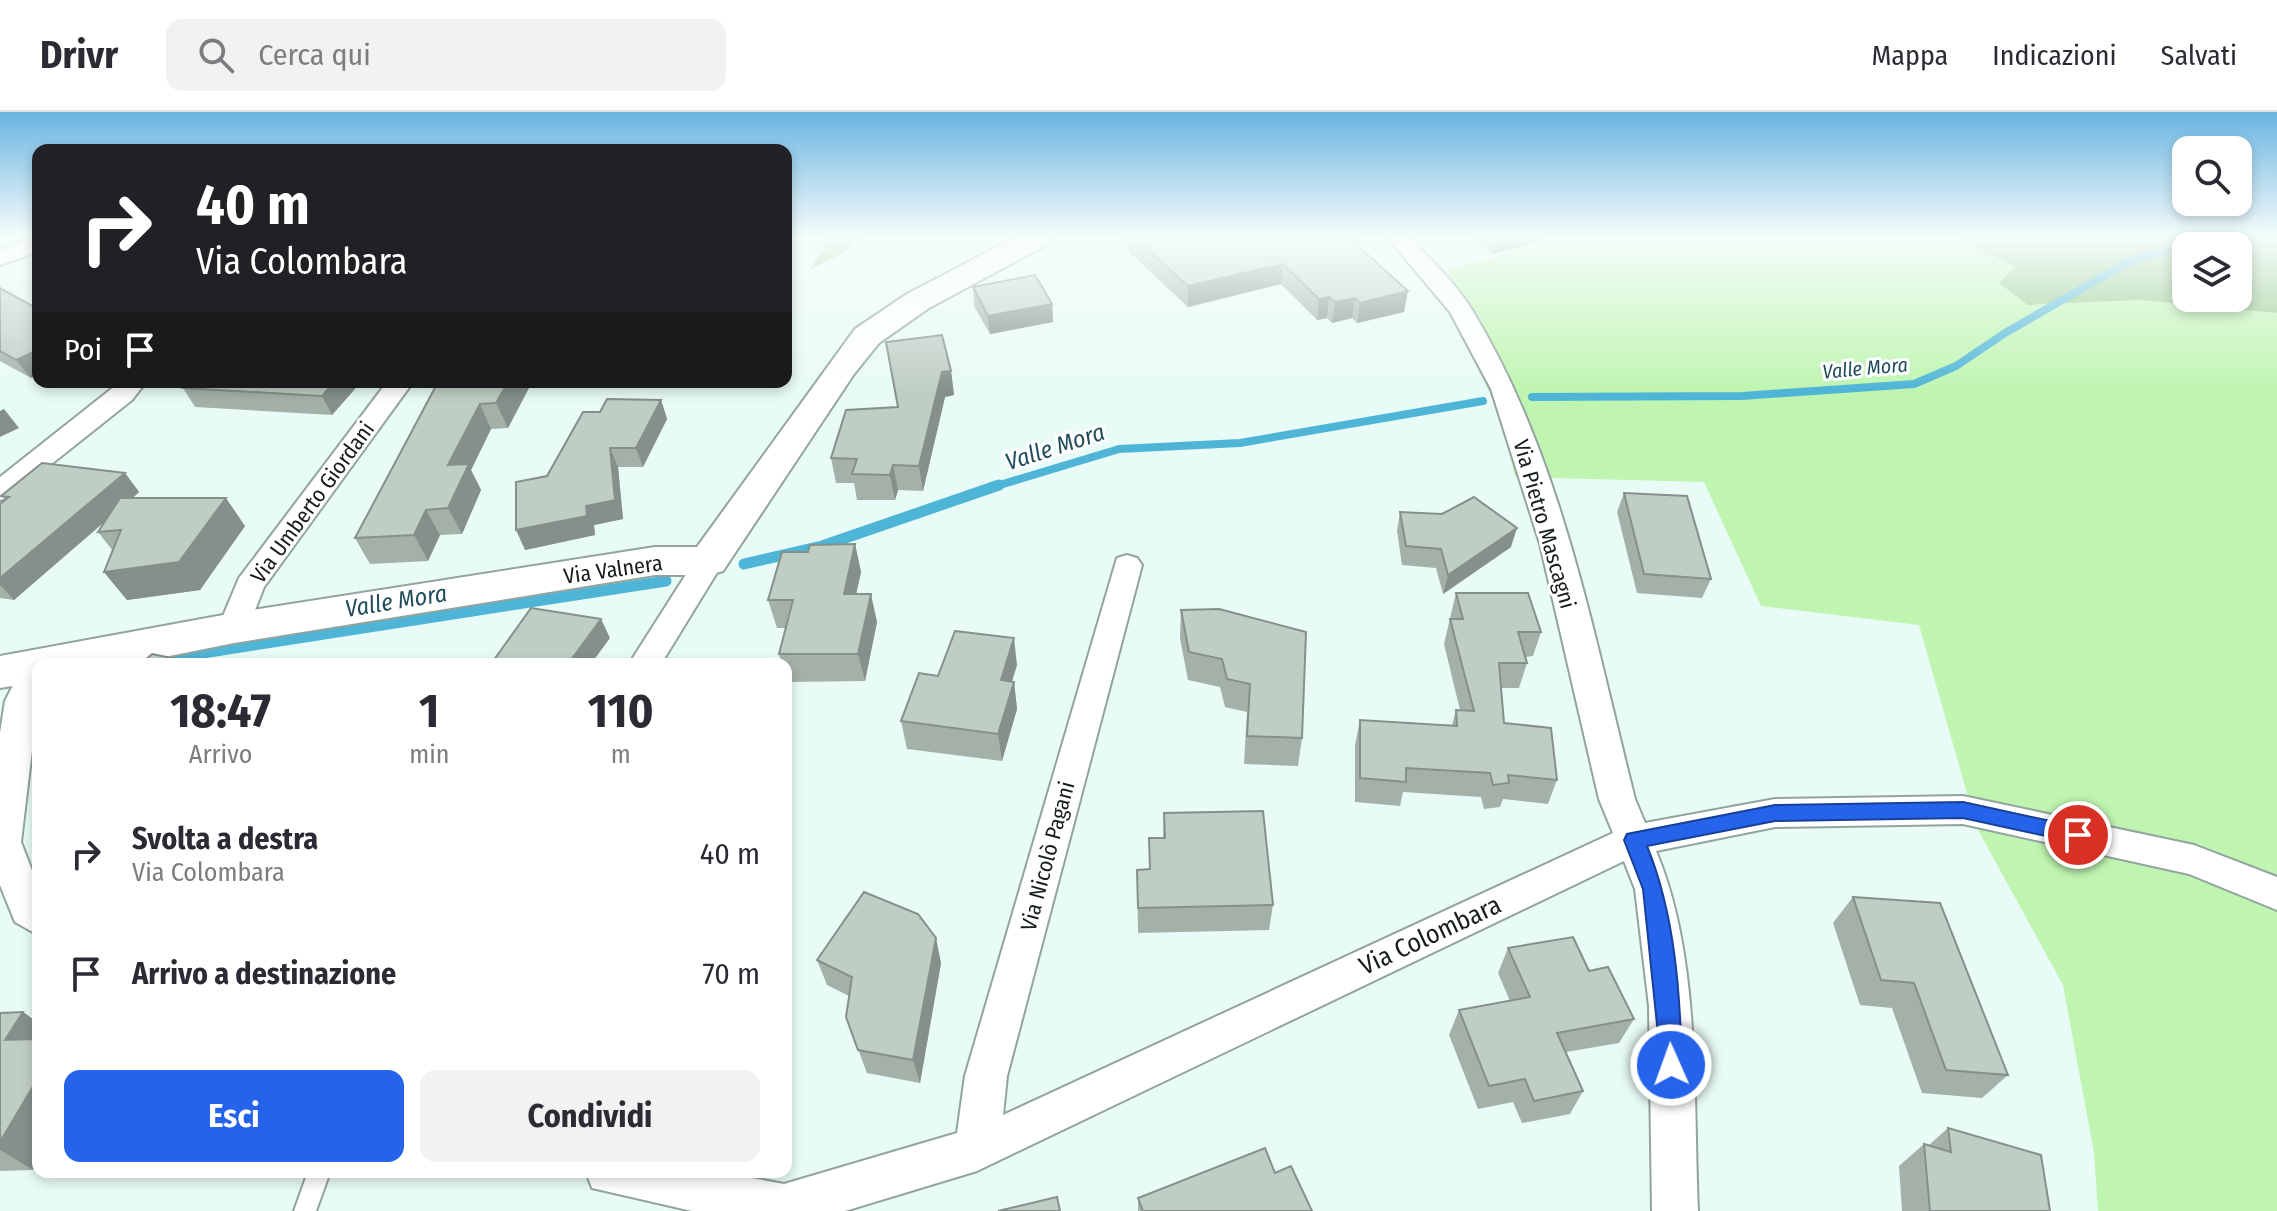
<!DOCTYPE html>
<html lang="it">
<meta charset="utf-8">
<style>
body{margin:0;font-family:"Fira Sans Condensed",sans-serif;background:#f2f2f3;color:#2b2b33;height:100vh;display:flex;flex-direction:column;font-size:30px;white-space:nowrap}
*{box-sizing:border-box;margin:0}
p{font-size:26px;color:#7c7c81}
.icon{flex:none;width:44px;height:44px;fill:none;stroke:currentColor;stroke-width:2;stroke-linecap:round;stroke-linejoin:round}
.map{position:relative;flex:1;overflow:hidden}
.details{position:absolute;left:32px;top:546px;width:760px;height:520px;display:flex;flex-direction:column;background:#fff;border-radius:16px;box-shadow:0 4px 12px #0003}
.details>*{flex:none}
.guide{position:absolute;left:32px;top:32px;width:760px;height:244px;border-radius:16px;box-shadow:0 4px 12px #0003;background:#202124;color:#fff;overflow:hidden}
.fabs{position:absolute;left:2172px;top:24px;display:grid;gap:16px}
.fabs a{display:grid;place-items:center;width:80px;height:80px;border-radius:16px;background:#fff;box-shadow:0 4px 12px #0003;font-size:40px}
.pin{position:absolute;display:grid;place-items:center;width:68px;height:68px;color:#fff;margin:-34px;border:4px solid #fff;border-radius:50%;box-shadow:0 2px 8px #0007}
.me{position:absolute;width:88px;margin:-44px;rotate:358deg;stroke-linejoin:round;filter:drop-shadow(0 0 6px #0008)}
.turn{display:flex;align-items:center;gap:28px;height:168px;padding:0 32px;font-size:36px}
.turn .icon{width:104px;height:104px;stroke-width:2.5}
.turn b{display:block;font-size:56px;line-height:68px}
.then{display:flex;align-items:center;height:76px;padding:0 32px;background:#0003;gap:16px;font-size:30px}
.eta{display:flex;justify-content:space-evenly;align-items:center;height:136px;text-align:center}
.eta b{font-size:48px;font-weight:700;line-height:56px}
.primary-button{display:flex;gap:16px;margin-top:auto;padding:16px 32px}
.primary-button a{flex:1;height:92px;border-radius:16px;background:#2563eb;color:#fff;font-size:32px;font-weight:700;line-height:92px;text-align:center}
.primary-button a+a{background:#f2f2f3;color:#2b2b33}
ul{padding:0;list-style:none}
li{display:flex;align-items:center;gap:24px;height:120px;padding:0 32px}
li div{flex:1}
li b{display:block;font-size:30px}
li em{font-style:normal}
header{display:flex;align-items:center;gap:48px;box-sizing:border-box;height:112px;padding:0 40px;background:#fff;border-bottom:2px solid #e1e1e2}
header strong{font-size:38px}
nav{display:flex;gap:44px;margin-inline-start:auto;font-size:28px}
.search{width:560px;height:72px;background:#f2f2f3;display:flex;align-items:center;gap:20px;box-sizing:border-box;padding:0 28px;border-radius:16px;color:#7c7c81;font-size:30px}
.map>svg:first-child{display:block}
.green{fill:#c0f5b1}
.forest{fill:#93c684;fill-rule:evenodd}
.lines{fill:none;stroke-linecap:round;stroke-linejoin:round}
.stream-far1{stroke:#4fb5d7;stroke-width:8}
.stream{stroke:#4fb5d7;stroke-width:11}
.lane-casing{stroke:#92a4a0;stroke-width:4}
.street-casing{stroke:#92a4a0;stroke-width:4}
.secondary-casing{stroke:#92a4a0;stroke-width:4}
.lane{fill:#fff;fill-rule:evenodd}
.street{fill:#fff;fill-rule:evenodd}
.secondary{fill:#fff;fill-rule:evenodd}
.wall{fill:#a4b1a9}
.shaded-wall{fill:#86908a}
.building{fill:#bfcec5;stroke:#86908a;stroke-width:2}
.route{fill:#2563eb;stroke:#184099;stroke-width:2}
.labels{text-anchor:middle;stroke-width:6;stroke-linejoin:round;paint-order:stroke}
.far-water-label{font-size:20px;font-style:italic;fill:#224e5c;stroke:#fff}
.street-label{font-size:22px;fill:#161d1b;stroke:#fff}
.water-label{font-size:24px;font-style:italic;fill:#224e5c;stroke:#fff}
.near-street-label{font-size:26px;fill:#161d1b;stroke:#fff}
</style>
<header>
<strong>Drivr</strong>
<div class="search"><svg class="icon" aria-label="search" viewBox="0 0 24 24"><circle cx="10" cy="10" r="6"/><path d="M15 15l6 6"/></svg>Cerca qui</div>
<nav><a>Mappa</a><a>Indicazioni</a><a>Salvati</a></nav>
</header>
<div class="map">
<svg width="2277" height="1099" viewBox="0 0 2277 1099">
<rect width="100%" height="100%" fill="#e8fbf7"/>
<path class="green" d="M1551,124h413l-3,5 55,26 12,38 112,-5 137,13v898h-179l-4,-58 -31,-168 -86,-157 -58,-203 -158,-19 -57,-124 -189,-5 -16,-66 -46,-92 -5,-49 100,-28z"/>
<g class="forest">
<path d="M831,124h32l-17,15 -36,19z"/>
<path d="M1964,124h313v77l-137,-13 -112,5 -29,-22 17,-16 -56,-27zM2186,134h52v52h-52z"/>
</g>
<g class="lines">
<g class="stream-far1">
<path d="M1532,285l210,-1 172,-12 42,-18 49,-33 123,-71 86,-26"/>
<path d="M993,375l126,-38 121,-6 243,-42"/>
</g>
<g class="stream">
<path d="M744,452l78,-18 177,-61"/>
<path d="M132,552l534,-83"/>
</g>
<defs>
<path id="lane" d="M308,1060h22l-14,39h-22z"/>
<g id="street">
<path d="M1386,124h23c21,24 47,47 63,74 90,147 121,324 163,489l10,24 130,-24 188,-3 231,49 83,32v33l-88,-36 -226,-50 -188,3 -119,24c45,106 37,246 42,360h-46l-3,-205 -14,-117 -11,-28 -647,310 -132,40h-153l-100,-23 -6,-16h134l64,12 173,-51 8,-57 152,-518 10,-3 10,3 5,7 -135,511 -4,39 610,-282 -14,-34 -59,-255 -49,-155 -41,-77z"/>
<path d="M38,125v15l-38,13v-15z"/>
<path d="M120,270h26l-14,18 -122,97 -10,3v-23z"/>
<path d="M387,270h26l-149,205 -19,49 -11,3 -11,-3 -5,-8 21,-50z"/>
<path d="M709,439l10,3 5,7 -63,103h-32l70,-110z"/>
<path d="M38,542l11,4 4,6h-15v36l-17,142 17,44v49l-23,-13 -15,-37v-152l5,-32 22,-43z"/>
</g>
<path id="secondary" d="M1018,124h38l-4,6 -123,66 -50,35 -25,31 -131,197 -14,4h-54l-421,68 -104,21h-92v18l-38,6v-32l234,-43 421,-66h42l158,-218 52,-35z"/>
</defs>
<use href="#lane" class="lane-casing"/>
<use href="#street" class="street-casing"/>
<use href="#secondary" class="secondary-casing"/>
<use href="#lane" class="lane"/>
<use href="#street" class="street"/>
<use href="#secondary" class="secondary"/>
</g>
<g class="wall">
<path d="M16,124h22v11l-7,-10 -10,2z"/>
<path d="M1126,124h233l-1,10 46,66 -47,11 -5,-5 -20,5 -5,-5 -10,2 -36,-36 -93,23 -59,-55v-7l-2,-1z"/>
<path d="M1468,124h73l-1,6 -48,12z"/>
<path d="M973,175l79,17 1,18 -63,12 -16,-28z"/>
<path d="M0,176l31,90 -31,-17z"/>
<path d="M951,259l3,24 -9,2 -22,94 -25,-1 -3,10h-38l-3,-17h-18l-5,-25 67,-51z"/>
<path d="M176,270h185l-29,33 -137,-8 -12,-19 5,-4z"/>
<path d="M438,270h94l-24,46 -17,1 -20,41 10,20 -19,44 -22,1 -12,26 -58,3 -15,-26z"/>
<path d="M661,288l6,19 -24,48h-25l5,52 -29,6 1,10 -70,15 22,-74 53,-64z"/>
<path d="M125,361l14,19 -6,6 112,28 -45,64 -73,10 -23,-28 9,-21 -15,-19 6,-10 -90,78 -14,-2v-94l5,-4 -4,-4z"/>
<path d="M1624,381l87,86 -9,19 -65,-5 -20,-81z"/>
<path d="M1400,400l111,35 -68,47 -7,-26 -34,-3 -5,-34z"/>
<path d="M855,432l6,28 -5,22 21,28 -12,59 -77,1 -2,-5v-13h-4l-3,-10 7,-26h-9l-9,-28 40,-48z"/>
<path d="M1456,481l85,39 -8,24 -8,1 2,6 -8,25h-18l3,35 53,57 -9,24 -45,-5 -3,8 -16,2 -3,-12 -78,-5 -3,14 -45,-4v-57l5,-25 92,5 4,-15h4l-16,-66z"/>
<path d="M1181,498l121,128 -4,28 -54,-2 3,-52 -22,-5 -5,-20 -32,-7 -8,-42z"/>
<path d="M1017,553l-5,16 2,1 3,27 -15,52 -95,-12 -6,-28 37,-45z"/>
<path d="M1164,701l109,92 -4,25 -131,3 -1,-63 12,-1v-31h14z"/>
<path d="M1853,785l155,178 -26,23 -60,-5 -30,-85 -32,-3 -27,-82z"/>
<path d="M1508,836l81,23 45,48 -15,24 -53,9 17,39 -13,23 -48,9 -9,-21 -35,7 -29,-74 10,-25 51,-9 -12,-28z"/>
<path d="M817,848l124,3 -21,120 -53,-10 -21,-56 3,-21 -22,-11z"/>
<path d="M23,900l15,11v138l-5,9 -33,1v-158z"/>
<path d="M1948,1016l102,83h-148l-3,-45 25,-22 5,1z"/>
<path d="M1275,1061l37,38h-174v-13z"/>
</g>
<g class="shaded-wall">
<path d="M19,124h12v1l-10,2z"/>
<path d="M1347,124h12l-2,18z"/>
<path d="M1496,124h45l-1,6 -48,12z"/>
<path d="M1283,152l-2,20 -93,23v-21z"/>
<path d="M1408,179l-4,21 -47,11 3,-20z"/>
<path d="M1329,185l-2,21 -10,2 2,-21z"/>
<path d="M1355,186l-3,20 -20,5 3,-21z"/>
<path d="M1052,192l1,18 -63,12 -2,-18z"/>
<path d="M38,238v25l-7,3 -15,-18z"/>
<path d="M951,259l3,24 -9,2 -22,94 -4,-25 23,-94z"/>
<path d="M334,270h27l-29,33 -10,-19z"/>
<path d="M508,270h24l-24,46 -12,-25z"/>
<path d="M661,288l6,19 -24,48 -7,-19z"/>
<path d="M480,292l11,25 -20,41 10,20 -19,44 -14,-26v-43z"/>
<path d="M4,297l15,19 -19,9v-26z"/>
<path d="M610,336l8,19 5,52 -29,6 1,10 -70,15 -9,-20 70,-24z"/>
<path d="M893,353l5,25 -3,10 -5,-25z"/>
<path d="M125,361l14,19 -125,108 -14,-15v-7z"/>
<path d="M226,386l19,28 -45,64 -73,10 -23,-28z"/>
<path d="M426,398l14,25 -12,26 -14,-26z"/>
<path d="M1517,416l-6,19 -68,47 5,-19z"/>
<path d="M855,432l6,28 -11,50 -6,-28z"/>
<path d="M871,482l6,28 -12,59 -7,-27z"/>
<path d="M601,507l9,19 -19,26h-23z"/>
<path d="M1014,526l3,27 -13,42 -3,-27z"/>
<path d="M1014,570l3,27 -15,52 -4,-27z"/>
<path d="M936,826l5,25 -21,120 -7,-23z"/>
<path d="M23,900l15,11v40l-33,-23z"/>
<path d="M38,966v83l-5,9 -33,-20v-8z"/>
</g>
<g class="building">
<path d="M1133,124h214l61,55 -48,12 -5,-5 -20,4 -6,-5 -10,2 -36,-35 -95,22z"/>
<path d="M1035,163l17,29 -64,12 -15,-29z"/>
<path d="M0,176l38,21v41l-22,10 -16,-9z"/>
<path d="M942,223l9,36 -9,1 -23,94 -26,-1 -3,10 -38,-1 5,-15 -26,-1 15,-48 52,-3 -12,-65z"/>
<path d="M191,270h143l-12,14 -139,-8z"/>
<path d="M438,270h70l-12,21 -16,1 -32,61 21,-1 -21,44 -22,2 -12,25 -59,3z"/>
<path d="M607,287l54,1 -25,48h-26l5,52 -29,6 1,10 -71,14v-48l31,-6 36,-64h17z"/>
<path d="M42,351l83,10 -125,105v-74l9,-7 -8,-1z"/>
<path d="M1624,381l63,3 24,83 -67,-5z"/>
<path d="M1474,385l43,31 -69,47 -7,-26 -35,-3 -6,-34 42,2z"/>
<path d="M120,386h106l-47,64 -75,10 17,-42 -23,2z"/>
<path d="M855,432l-11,50h27l-13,60h-79l14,-54h-25l14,-48h26l2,-7z"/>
<path d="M1456,481h72l13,39h-23l9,31h-28l5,60 47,5 6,52 -49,-5 1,8 -16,2 -3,-12 -84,-5v14l-46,-4v-58l97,6 -1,-16 18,1 -24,-92h13z"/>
<path d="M531,496l70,11 -33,45h-77z"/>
<path d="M1219,497l87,23 -4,106 -55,-2 3,-52 -23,-5 -5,-20 -33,-7 -8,-42z"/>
<path d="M955,519l59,7 -13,42 13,2 -16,52 -97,-13 18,-48 19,3z"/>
<path d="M152,542l48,10h-79l5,-4 16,3z"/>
<path d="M1263,699l10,94 -135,3 -1,-38 13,-1 -1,-31h16l-1,-25z"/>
<path d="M864,780l54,22 18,24 -23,122 -55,-10 -12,-33 6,-40 -35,-17z"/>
<path d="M1853,785l87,6 68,172 -62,-5 -32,-87 -33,-3z"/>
<path d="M1573,825l16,34 19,-4 26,52 -77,14 26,58 -49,10 -9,-22 -36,7 -30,-76 71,-13 -22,-49z"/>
<path d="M23,900l-18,28 33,-1v39l-38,64v-129z"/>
<path d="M1948,1016l93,27 9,56h-120l-6,-67 27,8z"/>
<path d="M1265,1036l10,25 16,-7 21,45h-169l-5,-13z"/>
<path d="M1057,1085l3,14h-62z"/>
</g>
<linearGradient id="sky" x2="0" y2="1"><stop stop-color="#6bb4e1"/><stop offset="0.45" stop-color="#f5fdfb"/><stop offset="1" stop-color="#f5fdfb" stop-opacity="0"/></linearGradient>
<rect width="2277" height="278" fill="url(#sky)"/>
<path class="route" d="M1963,690l115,25 10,8 -10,8 -115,-25 -188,3 -128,25c28,69 33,145 35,219l-3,8 -8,3 -9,-3 -19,-184 -19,-49 3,-6 148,-29z"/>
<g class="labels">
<g class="far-water-label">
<text transform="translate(1865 256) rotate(-5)" y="7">Valle Mora</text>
</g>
<g class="street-label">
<text transform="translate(312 390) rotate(-54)" y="8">Via Umberto Giordani</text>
<text transform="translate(1545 412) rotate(74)" y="8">Via Pietro Mascagni</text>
<text transform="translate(613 457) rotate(-8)" y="8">Via Valnera</text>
<text transform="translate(1047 744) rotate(-75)" y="8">Via Nicolò Pagani</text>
</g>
<g class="water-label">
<text transform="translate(1055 335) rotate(-18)" y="8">Valle Mora</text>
<text transform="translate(396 489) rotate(-9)" y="8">Valle Mora</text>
</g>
<g class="near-street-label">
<text transform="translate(1430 823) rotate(-25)" y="9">Via Colombara</text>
</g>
</g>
</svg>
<div class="fabs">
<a><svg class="icon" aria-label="search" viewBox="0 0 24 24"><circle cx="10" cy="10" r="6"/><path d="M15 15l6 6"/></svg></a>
<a><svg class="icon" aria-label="layers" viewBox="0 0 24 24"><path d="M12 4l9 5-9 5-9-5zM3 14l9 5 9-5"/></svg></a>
</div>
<div class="pin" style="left:2078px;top:723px;background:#d93025"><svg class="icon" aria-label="arrive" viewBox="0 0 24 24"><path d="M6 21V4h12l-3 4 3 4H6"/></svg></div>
<svg class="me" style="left:1671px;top:953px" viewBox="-20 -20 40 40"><circle r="17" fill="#2563eb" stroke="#fff" stroke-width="3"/><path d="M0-11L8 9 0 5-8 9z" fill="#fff"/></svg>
<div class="guide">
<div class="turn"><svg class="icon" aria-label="right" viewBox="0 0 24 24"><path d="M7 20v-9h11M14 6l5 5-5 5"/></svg><div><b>40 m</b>Via Colombara</div></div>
<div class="then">Poi<svg class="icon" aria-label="arrive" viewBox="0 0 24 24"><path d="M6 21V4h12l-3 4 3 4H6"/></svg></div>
</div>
<section class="details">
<div class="eta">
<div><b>18:47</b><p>Arrivo</p></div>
<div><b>1</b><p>min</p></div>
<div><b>110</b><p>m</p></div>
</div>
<ul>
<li><svg class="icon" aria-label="right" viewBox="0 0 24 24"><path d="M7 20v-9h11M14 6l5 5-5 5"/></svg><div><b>Svolta a destra</b><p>Via Colombara</p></div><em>40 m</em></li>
<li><svg class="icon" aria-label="arrive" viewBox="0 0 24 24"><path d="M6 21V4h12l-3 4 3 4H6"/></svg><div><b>Arrivo a destinazione</b></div><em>70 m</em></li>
</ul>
<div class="primary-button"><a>Esci</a><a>Condividi</a></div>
</section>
</div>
